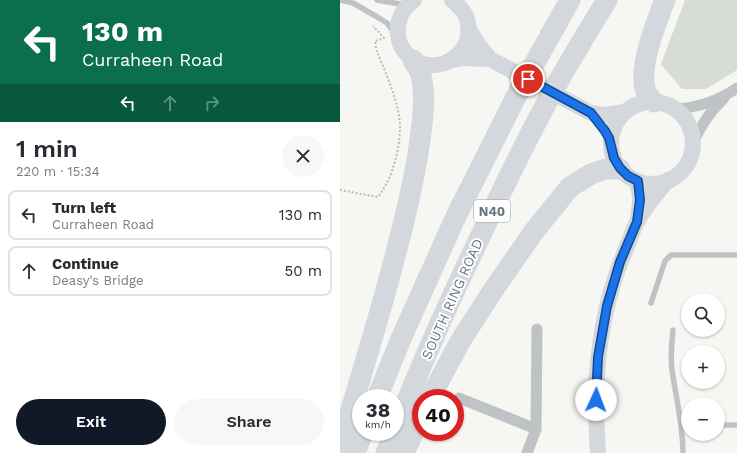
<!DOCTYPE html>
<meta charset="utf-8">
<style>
body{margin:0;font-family:"Work Sans",sans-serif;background:#f7f7f7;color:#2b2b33;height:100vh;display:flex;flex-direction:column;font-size:15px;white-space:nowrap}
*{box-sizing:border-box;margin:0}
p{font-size:13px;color:#7c7c81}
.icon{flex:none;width:22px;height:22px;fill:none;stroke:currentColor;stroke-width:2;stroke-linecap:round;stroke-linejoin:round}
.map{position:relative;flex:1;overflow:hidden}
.panel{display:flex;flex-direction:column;background:#fff;width:340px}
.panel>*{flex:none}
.hud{background:#0b6e4f;color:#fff;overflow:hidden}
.tools{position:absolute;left:341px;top:293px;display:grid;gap:8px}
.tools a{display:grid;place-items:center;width:44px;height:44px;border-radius:50%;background:#fff;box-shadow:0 1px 3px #0004;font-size:20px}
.speed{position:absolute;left:12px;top:389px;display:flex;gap:8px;font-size:20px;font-weight:700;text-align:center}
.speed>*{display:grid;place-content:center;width:52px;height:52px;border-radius:50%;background:#fff;box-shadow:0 1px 3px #0004;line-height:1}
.speed small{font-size:10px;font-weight:400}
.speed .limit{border:6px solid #d22;background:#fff;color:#111}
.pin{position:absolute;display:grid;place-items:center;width:34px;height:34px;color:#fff;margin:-17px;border:2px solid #fff;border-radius:50%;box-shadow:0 1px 4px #0007}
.me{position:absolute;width:44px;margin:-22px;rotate:2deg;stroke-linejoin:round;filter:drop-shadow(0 0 3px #0008)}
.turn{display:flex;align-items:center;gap:14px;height:84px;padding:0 16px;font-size:18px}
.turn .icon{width:52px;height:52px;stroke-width:2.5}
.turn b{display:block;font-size:28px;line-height:34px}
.lanes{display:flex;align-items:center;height:38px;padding:0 16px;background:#0003;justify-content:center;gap:20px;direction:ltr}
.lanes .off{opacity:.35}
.round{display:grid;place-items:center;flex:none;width:42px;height:42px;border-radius:21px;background:#f7f7f7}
.headline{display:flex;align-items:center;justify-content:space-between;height:68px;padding:0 16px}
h1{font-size:24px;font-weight:600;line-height:30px}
.button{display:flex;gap:8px;margin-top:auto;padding:8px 16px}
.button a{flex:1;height:46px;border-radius:24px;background:#111827;color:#fff;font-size:16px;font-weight:600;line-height:46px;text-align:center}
.button a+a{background:#f7f7f7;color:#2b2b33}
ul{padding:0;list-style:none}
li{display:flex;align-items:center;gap:12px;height:50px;margin:0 8px 6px;padding:0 8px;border:2px solid #e1e1e2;border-radius:8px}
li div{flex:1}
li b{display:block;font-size:15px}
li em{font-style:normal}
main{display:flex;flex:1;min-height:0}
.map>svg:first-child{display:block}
.green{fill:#d7dcd4}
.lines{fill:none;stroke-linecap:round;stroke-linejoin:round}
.path{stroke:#b9bcbe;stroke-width:2;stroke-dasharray:2 2;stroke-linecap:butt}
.lane{stroke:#bfc3c6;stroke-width:5.5}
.street{stroke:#bfc3c6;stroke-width:11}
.secondary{stroke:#d4d8dc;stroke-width:16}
.highway{stroke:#d4d8dc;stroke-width:21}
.route-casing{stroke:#114b97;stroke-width:10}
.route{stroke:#1a73e8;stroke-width:7}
.labels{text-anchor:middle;stroke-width:4;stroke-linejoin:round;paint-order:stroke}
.shield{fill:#fff;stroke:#959fa8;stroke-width:1}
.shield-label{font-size:13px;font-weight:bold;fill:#677682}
.street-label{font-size:14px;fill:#677682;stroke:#fff}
</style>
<main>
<section class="panel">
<div class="hud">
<div class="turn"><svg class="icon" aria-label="left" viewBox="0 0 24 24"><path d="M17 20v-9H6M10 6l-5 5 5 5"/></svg><div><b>130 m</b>Curraheen Road</div></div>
<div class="lanes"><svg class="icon" aria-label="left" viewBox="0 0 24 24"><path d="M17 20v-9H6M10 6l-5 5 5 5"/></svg><svg class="icon off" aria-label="ahead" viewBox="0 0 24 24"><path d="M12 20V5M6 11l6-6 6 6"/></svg><svg class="icon off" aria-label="right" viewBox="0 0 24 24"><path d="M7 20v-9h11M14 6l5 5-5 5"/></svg></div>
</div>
<div class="headline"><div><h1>1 min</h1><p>220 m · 15:34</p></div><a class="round"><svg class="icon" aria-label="close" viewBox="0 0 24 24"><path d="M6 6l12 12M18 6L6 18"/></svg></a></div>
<ul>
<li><svg class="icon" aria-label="left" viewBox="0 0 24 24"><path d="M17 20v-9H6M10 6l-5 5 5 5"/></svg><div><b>Turn left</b><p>Curraheen Road</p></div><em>130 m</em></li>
<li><svg class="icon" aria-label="ahead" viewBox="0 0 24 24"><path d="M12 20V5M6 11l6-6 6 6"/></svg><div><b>Continue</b><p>Deasy's Bridge</p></div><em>50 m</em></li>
</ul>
<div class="button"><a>Exit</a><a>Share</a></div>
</section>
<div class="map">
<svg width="397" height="453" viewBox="0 0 397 453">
<rect width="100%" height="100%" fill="#f6f6f3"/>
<path class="green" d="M345,0h52v70l-31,19h-24l-21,-25z"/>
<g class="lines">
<path class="path" d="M0,190l38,7c9,-12 14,-24 18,-39 2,-10 4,-20 4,-30 0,-25 -15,-56 -24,-79l-1,-8 9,-3 -11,-12"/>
<g class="lane">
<path d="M0,0l13,3 26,15 8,5 7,9"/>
<path d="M37,0l29,5"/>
<path d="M311,303l14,-42 6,-6h66"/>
<path d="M333,330c-1,13 -3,27 -1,40 4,28 11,55 11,83"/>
<path d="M378,425h19"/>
</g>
<g class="street">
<path d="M335,109c22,-1 43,-8 62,-21"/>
<path d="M353,143c9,-19 16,-30 31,-45"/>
<path d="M119,398l77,31"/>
<path d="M187,453l9,-24 1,-100"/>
</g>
<g class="secondary">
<path d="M74,0c-12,9 -17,19 -16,35 1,8 5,16 11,21 28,25 71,-5 57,-40 -3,-6 -8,-11 -14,-16"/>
<path d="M128,28l10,16 12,15 101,54 13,2 21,-3"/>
<path d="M111,60l12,-2 27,1"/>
<circle cx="312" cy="143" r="41"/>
<path d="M298,220l2,-20 -2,-19"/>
<path d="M258,453c-1,-18 -2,-37 -2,-55 1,-53 10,-105 32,-154 3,-7 5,-15 9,-22 8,-15 20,-29 31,-42"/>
</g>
<g class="highway">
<path d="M314,102c-4,-4 -7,-7 -9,-13 -6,-24 11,-66 20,-89"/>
<path d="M37,398l23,-57 57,-127 62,-123 51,-91"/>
<path d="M90,398l31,-58 33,-51 41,-59 35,-43 23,-14 13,-4h14"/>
<path d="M55,431c26,-67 55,-132 86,-196 21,-45 43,-90 66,-133 19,-35 39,-68 60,-102"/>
<path d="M0,446c17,-57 35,-114 50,-171 11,-40 21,-80 28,-121 3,-23 9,-55 3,-78 -1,-6 -5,-11 -8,-16"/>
<path d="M15,453l8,-21"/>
<path d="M46,453l9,-21"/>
<path d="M64,453l17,-37"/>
</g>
</g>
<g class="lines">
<defs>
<path id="route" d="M188,79l63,34 14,18 4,7 5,20 6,10 8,8 10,5 2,19 -3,22 -17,40 -13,44 -9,51 -2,43"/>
</defs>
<use href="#route" class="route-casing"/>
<use href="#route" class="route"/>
</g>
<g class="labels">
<rect class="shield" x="134" y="200" width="36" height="22" rx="3"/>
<g class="shield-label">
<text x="152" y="216">N40</text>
</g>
<g class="street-label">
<text transform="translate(112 299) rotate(-66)" y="5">SOUTH RING ROAD</text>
</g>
</g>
</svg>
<div class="tools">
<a><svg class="icon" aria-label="search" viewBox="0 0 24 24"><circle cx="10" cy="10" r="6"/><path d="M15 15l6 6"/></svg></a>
<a>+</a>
<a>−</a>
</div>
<div class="speed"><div>38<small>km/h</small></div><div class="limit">40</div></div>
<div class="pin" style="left:188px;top:79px;background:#d93025"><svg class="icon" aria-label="arrive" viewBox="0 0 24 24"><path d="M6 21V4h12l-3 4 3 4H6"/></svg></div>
<svg class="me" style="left:256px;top:400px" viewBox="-20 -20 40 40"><circle r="19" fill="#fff"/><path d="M0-13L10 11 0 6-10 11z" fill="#1a73e8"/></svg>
</div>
</main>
